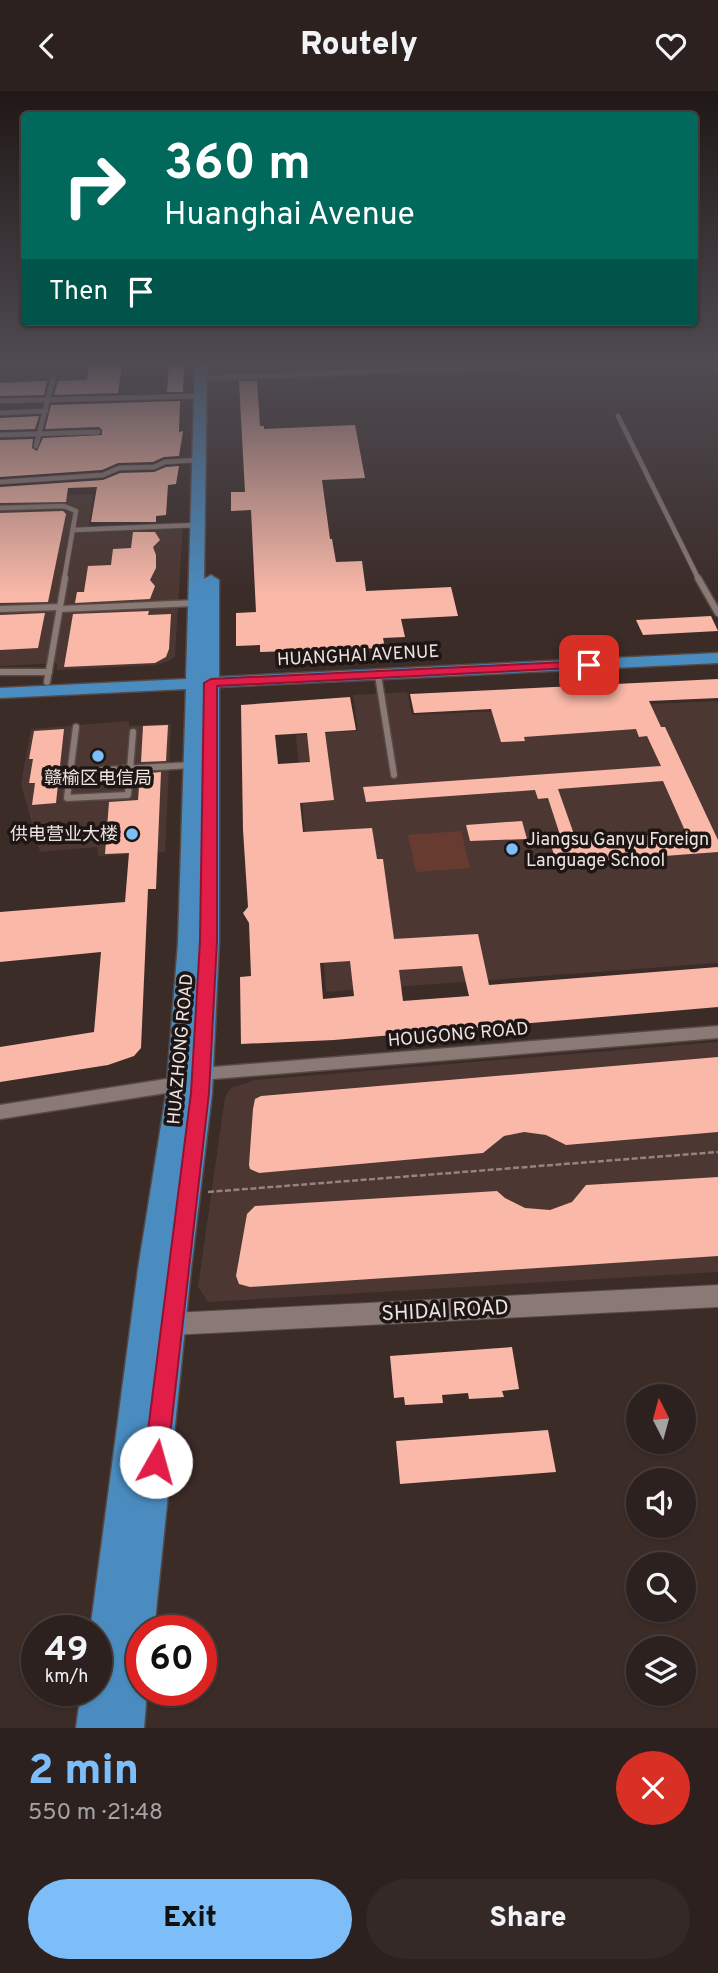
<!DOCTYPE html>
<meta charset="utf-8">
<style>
body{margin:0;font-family:Overpass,"Noto Sans SC",sans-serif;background:#342927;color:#f1f3f6;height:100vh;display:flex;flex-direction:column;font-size:26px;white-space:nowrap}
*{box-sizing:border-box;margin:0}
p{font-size:23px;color:#a6a3a4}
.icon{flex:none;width:38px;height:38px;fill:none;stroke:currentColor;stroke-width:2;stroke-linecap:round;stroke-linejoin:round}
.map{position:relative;height:1637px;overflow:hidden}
.sheet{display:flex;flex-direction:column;background:#2c211e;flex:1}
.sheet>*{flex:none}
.top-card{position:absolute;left:21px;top:21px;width:677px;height:214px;border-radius:7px;box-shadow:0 2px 5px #0004,0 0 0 2px #483e3c;background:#00695c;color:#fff;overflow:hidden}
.needle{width:46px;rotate:354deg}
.fabs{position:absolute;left:626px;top:1293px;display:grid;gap:14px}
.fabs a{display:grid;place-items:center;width:70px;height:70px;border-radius:50%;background:#2c211e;box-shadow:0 2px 5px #0004,0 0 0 2px #483e3c;font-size:35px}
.speed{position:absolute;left:21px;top:1524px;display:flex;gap:14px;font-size:35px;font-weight:700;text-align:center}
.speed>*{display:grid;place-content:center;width:91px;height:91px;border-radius:50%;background:#2c211e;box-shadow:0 2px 5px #0004,0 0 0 2px #483e3c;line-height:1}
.speed small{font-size:18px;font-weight:400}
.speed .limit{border:10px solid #d22;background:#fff;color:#111}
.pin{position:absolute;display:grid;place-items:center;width:60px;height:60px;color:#fff;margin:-30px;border-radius:14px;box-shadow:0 4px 10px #0006}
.me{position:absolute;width:77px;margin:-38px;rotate:7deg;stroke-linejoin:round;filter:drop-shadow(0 0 5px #0008)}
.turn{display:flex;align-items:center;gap:24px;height:147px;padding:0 28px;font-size:32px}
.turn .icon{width:91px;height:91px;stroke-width:2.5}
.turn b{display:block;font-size:49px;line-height:60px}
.then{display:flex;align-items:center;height:66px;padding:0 28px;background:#0003;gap:14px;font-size:26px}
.round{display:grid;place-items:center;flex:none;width:74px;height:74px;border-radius:37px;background:#342927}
.overview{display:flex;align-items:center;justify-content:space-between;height:119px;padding:0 28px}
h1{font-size:42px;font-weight:800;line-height:52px;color:#7dbef9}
.button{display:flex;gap:14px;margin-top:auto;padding:14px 28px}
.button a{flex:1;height:80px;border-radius:42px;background:#7dbef9;color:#111;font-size:28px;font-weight:800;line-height:80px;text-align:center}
.button a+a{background:#342927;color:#f1f3f6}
header{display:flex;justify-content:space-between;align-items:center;height:91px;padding:0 28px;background:#2c211e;font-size:32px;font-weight:800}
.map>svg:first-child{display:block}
.built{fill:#4c3732}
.green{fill:#683b31}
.building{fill:#f9b8a8;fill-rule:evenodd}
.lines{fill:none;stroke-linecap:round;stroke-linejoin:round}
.service-far1-casing{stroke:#564a47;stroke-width:6}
.service-casing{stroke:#564a47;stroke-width:9}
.minor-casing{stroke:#564a47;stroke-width:3}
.tertiary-casing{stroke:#564a47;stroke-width:2}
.primary-casing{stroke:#564a47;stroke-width:3}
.path{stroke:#918481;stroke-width:2.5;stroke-dasharray:6 2.5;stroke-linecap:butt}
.service-far1{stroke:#8b7975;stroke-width:4.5}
.service{stroke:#8b7975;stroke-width:6}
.minor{fill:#8b7975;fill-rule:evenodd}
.tertiary{fill:#8b7975;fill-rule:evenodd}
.primary{fill:#4a8cc0;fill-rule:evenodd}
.route{fill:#e11d48;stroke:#92132f;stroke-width:2}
.poi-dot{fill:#7dbef9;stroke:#1d1614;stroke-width:2.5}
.labels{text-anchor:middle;stroke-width:7;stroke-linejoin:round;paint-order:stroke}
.street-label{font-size:18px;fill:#ede3e1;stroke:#1d1614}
.poi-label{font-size:18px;fill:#ede3e1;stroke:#1d1614}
.near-street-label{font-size:21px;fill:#ede3e1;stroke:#1d1614}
</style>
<header><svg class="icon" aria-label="back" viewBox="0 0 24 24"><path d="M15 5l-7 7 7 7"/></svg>Routely<svg class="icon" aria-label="heart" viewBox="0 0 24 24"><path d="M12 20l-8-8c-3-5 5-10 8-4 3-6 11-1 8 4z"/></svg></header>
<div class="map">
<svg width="718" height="1637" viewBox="0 0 718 1637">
<rect width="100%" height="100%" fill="#3b2c28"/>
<g class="built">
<path d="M93,403l-4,32 94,-4 -8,134 -6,5 -12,4 -100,5v-7l-57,3v-168z"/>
<path d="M407,601l5,23 306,-14v262l-392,29 -2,-29 -7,1 -21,-229 62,-4 -5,-36z"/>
<path d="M129,630v5l42,-2 -6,128 -67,4 -1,-9 -57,5 -19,-68 10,-55z"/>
<path d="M718,951v230l-510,30 -10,-15 27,-190 6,-9 24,-8z"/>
</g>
<path class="green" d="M461,740l9,37 -54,4 -8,-37z"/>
<g class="building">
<path d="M89,273h33l-4,29 -64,2 4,-14 29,-1z"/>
<path d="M169,273h15l-1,28h-16z"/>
<path d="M40,290h7l-3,14 -44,1v-13z"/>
<path d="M239,290h18l3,45h4v3l91,-4 10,53 -43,2 8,59h2l4,23 26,-1 4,30 85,-4 7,29 -57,3 4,18 -22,1 2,10 -125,4v-7l-24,1v-33l20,-1 -5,-102 -20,1v-19h14z"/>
<path d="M180,310l-1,31 4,-1 -4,25 -15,1 -11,5 -35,1 -16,7 -102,7v-37l33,-1 -1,9 5,3 6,-13 59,-3v-5l-3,-3 -54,2 6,-24z"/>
<path d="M39,325l-4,13 -35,1v-12z"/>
<path d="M179,375l-3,18 -8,1 -2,30 -10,1v6h-65l6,-35 -29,1 -2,14 -66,1v-16l103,-7 17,-7 34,-1 12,-5z"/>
<path d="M63,420l3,3 -18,88 -48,1v-90z"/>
<path d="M133,441h22l5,8 -7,7 3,8v13l-6,12 5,6 -5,13 -75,4 2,-11h7l4,-26 23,-1 2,-16 18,-1z"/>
<path d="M149,520l-1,4 23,-1 -2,35 -3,8 -11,6 -91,4 9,-53z"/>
<path d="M45,522l-7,35 -38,2v-35z"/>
<path d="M711,525l7,15 -75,4 -7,-15z"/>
<path d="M718,588v19l-69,3 12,26h4l53,113v12l-161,12 -9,-28 12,-1 -12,-37 -10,1 -3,-9 -169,12 -3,-15 298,-21 -14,-30 -8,1 -3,-8 -112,8 1,4 -24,1 -10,-33 -77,4 -4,-19zM663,690l23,52 -110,7 -18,-51z"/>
<path d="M350,606l6,33 -31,2 9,68 -34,3 3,29 69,-4 5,31h6l11,80 84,-5 11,51 229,-18v40l-384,33 -93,4 -1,-67 11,-1 -2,-53 -6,-10 5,-6 -5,-77 -2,-125zM307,642l3,29 -32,2 -3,-29zM350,870l4,35 -31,3 -3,-36zM462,875l7,30 -66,5 -4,-31z"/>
<path d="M168,634l-2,36 -25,1 2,-36z"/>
<path d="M64,638l-8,74 -24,2 3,-22h-6l4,-24h-4l5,-28z"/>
<path d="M161,681l-5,117h-8l-7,159 -7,8 -26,9 -108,17v-35l94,-15 7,-80 -101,10v-50l125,-10 4,-49 -24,1 4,-52 29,-2 2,-26z"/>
<path d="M522,730l5,18 -57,2 -4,-16z"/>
<path d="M718,966v75l-152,13 -20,-10 -22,-3 -20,4 -21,17 -224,20 -9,-4 -1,-4 4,-56 2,-10 6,-3z"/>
<path d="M718,1086v79l-468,31 -11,-3 -3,-8 11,-62 8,-8 242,-15 8,7 20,10 25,2 22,-8 14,-17z"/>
<path d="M512,1256l7,42 -17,2 2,6 -35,2 -1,-6 -26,2 1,8 -38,2 -1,-8 -10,1 -4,-42z"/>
<path d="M548,1339l8,42 -156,12 -4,-43z"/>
</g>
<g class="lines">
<defs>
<g id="service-far1">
<path d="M0,310l200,-5"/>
<path d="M0,322l46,-2"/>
<path d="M618,325l81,164"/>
<path d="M0,344l98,-3"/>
<path d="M36,355l17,-67"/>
<path d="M0,391l103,-7 16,-7 35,-1 11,-5 33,-2"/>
<path d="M0,417l64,-2 12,5 -12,69"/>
<path d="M73,439l124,-5"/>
</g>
<g id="service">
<path d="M698,487l20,35"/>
<path d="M0,518l60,-2"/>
<path d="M60,518l135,-6"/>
<path d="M0,581h49"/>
<path d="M378,584l16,100"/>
<path d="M47,591l18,-104"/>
<path d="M76,636l-9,71 61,-3 5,-63"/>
<path d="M70,681l122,-7"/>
</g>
<g id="minor">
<path d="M494,273h72l-4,2 -351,14 -4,-2 4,-2z"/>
<path d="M712,273h6v6h-3z"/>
<path d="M718,935v12l-517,42 -6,-1 -2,-5 2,-5 6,-1z"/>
<path d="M185,985l6,2 2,5 -2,5 -6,2 -185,29v-14z"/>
</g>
<path id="tertiary" d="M718,1194v22l-547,28 -8,-3 -4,-8 4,-8 8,-3z"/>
<path id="primary" d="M195,273h12l-3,215 7,-4 8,5v97l499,-24v10l-499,24v255l-7,151 -21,176 -37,362h-12v60h5l-3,37h-68l5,-37h15v-60h-6l48,-362 28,-175 12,-151 8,-254 -186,9v-10l186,-9z"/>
</defs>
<use href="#service-far1" class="service-far1-casing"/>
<use href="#service" class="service-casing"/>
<use href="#minor" class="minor-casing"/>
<use href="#tertiary" class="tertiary-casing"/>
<use href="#primary" class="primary-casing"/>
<path class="path" d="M208,1101l510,-40"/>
<use href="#service-far1" class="service-far1"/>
<use href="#service" class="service"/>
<use href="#minor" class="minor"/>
<use href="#tertiary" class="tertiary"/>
<use href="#primary" class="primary"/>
</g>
<linearGradient id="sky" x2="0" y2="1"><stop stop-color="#201816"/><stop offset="0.54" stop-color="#4f4b53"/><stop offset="1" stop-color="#4f4b53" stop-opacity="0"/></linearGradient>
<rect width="718" height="503" fill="url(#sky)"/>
<path class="route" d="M589,570l6,4 -2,2 -376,19v255l-8,152 -42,369 -3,8 -8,3 -9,-3 -3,-8 47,-369 9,-152 4,-258 7,-4z"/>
<g class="poi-dot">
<circle cx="98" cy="665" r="7"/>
<circle cx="132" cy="743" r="7"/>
<circle cx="512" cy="758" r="7"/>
</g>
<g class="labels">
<g class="street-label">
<text transform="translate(358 564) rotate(-3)" y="6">HUANGHAI AVENUE</text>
<text transform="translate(458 943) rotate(-5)" y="6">HOUGONG ROAD</text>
<text transform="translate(180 958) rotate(-85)" y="6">HUAZHONG ROAD</text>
</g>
<g class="poi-label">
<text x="98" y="693">赣榆区电信局</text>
<text x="118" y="749" text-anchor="end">供电营业大楼</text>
<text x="526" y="754" text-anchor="start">Jiangsu Ganyu Foreign<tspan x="526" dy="21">Language School</tspan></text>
</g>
<g class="near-street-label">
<text transform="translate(445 1219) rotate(-3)" y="7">SHIDAI ROAD</text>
</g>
</g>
</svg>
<div class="fabs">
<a><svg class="needle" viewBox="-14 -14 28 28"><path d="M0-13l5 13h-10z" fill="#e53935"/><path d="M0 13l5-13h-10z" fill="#a6a3a4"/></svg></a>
<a><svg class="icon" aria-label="sound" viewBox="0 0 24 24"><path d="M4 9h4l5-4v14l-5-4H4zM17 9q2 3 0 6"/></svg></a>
<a><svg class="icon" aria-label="search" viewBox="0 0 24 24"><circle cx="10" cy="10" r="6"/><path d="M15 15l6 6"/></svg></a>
<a><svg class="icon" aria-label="layers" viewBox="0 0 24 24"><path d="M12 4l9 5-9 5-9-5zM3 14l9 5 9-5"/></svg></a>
</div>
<div class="speed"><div>49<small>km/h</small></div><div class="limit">60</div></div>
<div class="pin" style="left:589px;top:574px;background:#d93025"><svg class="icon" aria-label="arrive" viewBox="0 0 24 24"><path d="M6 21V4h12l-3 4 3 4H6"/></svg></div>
<svg class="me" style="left:156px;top:1371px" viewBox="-20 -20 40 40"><circle r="19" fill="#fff"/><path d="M0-13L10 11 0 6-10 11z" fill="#e11d48"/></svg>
<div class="top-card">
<div class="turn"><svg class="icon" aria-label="right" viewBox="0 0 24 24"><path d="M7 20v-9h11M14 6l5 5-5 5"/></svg><div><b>360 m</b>Huanghai Avenue</div></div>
<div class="then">Then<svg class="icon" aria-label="arrive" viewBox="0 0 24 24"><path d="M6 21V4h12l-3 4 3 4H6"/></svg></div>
</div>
</div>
<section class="sheet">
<div class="overview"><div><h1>2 min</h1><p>550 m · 21:48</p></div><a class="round" style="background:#d93025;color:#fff"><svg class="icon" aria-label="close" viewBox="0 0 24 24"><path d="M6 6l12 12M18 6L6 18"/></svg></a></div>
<div class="button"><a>Exit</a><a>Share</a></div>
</section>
